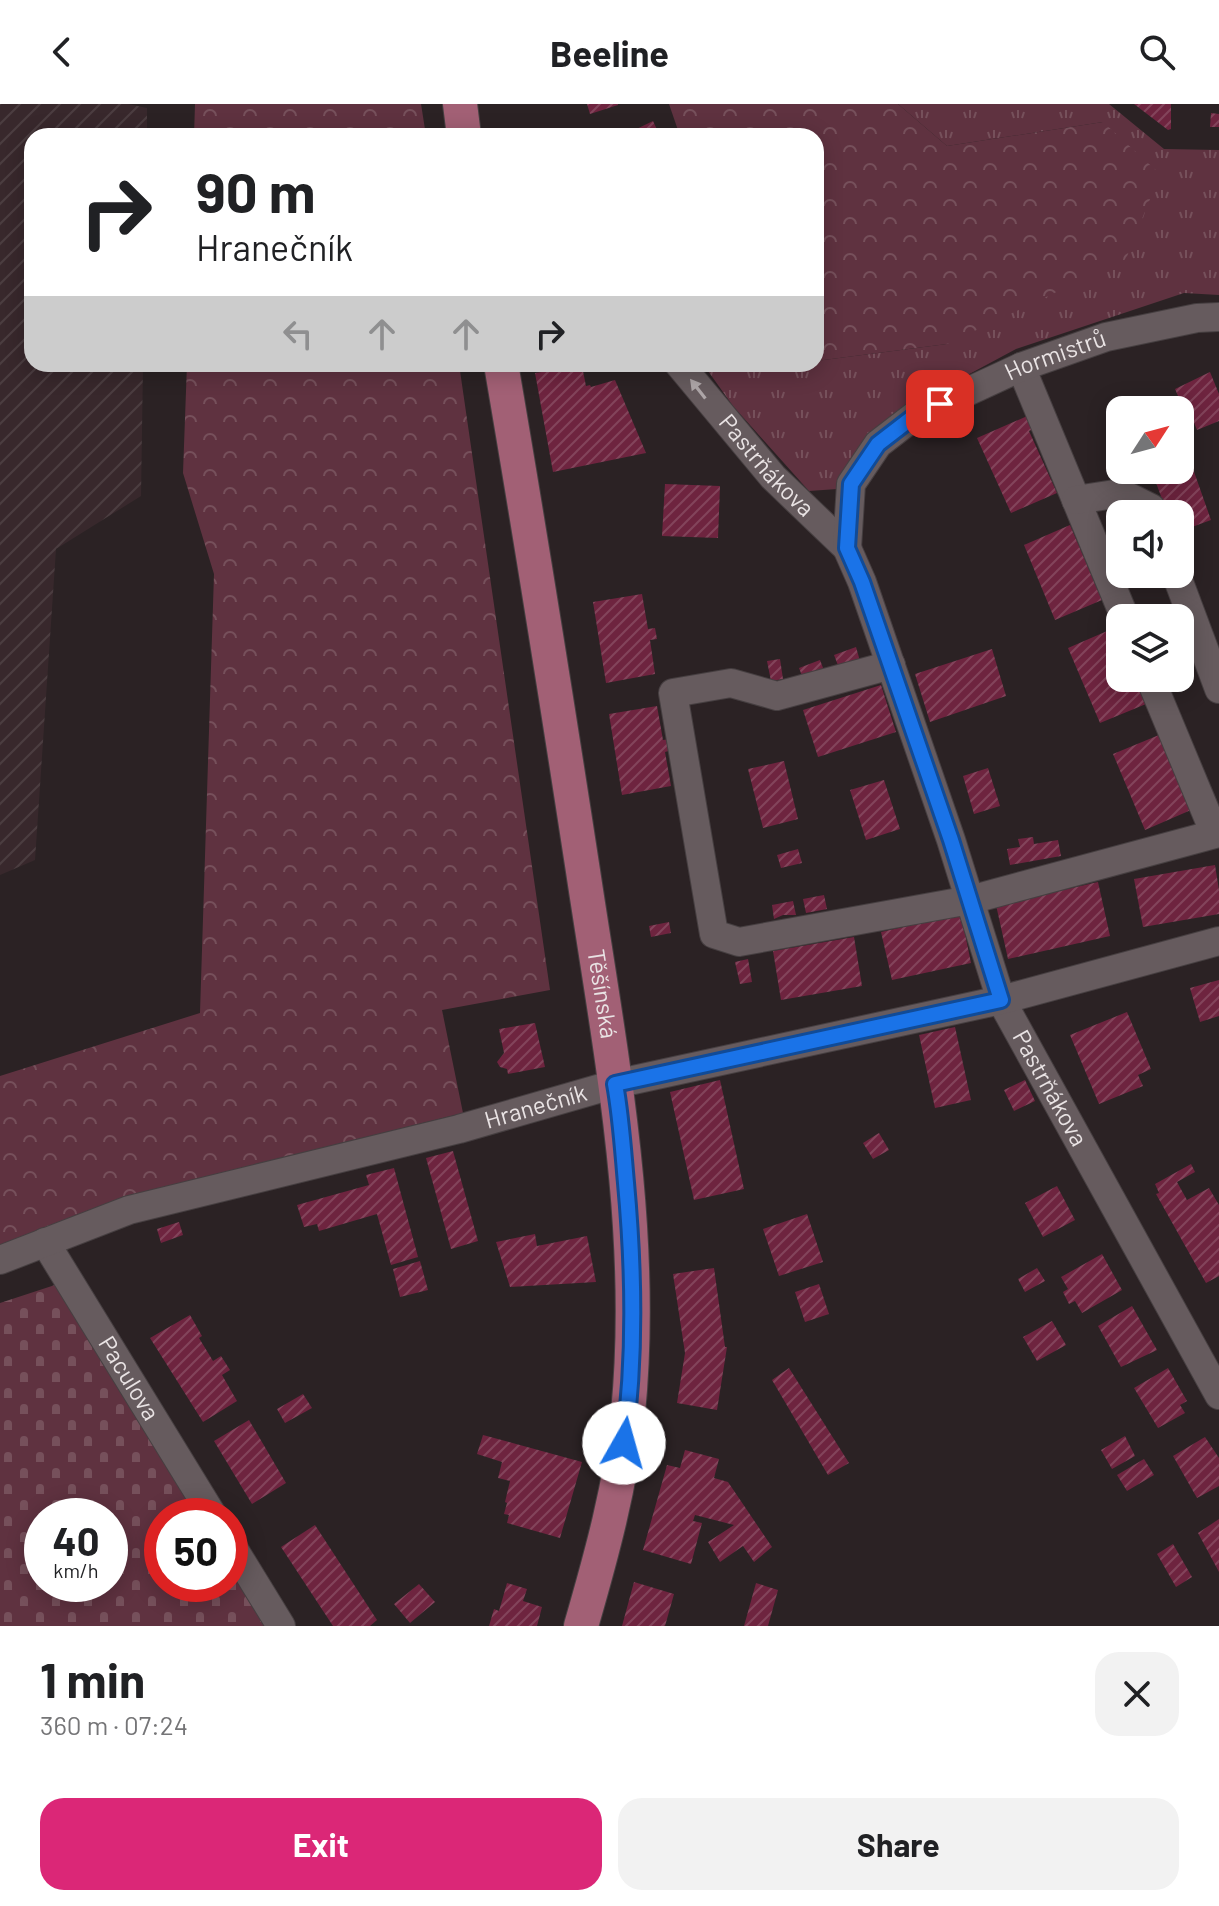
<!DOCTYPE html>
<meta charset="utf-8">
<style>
body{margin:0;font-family:Barlow,sans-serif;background:#f2f2f2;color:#202124;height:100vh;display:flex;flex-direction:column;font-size:30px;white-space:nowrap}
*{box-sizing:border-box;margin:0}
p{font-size:26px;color:#757577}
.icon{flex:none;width:44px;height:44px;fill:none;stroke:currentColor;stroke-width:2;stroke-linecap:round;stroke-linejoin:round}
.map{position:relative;height:1522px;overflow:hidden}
.panel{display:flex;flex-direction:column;background:#fff;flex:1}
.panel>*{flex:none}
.guide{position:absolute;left:24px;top:24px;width:800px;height:244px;border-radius:24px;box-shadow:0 4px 20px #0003;background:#fff;color:#202124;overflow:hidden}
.needle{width:52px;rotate:54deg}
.tools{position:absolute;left:1106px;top:292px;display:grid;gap:16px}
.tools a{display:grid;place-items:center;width:88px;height:88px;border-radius:16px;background:#fff;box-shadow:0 4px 20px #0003;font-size:40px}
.speed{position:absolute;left:24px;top:1394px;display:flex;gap:16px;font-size:40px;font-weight:700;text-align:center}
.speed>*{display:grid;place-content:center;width:104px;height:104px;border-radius:50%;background:#fff;box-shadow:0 4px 20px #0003;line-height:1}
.speed small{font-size:20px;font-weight:400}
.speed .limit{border:12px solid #d22;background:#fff;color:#111}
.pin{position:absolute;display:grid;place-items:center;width:68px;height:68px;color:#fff;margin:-34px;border-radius:16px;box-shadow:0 4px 12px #0006}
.me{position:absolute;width:88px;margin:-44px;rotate:7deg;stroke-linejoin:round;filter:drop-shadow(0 0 6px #0008)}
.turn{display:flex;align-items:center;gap:28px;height:168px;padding:0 40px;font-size:36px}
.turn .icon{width:104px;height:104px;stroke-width:2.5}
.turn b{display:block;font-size:56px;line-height:68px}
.lanes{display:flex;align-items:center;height:76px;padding:0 40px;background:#0003;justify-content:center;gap:40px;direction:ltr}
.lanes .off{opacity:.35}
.round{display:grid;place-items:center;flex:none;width:84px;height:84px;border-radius:24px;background:#f2f2f2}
.head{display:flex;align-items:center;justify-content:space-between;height:136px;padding:0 40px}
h1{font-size:48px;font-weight:700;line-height:60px}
.action{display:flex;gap:16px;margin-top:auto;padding:16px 40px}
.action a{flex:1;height:92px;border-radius:24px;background:#db2777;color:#fff;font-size:32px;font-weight:700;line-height:92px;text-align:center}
.action a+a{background:#f2f2f2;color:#202124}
header{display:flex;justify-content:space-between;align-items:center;height:104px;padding:0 40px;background:#fff;font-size:36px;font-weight:700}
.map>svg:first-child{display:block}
.industrial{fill:url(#industrial-furrows)}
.grass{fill:url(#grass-tufts)}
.forest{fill:url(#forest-crowns)}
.cemetery{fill:url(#cemetery-stones);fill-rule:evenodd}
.building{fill:url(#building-hatch)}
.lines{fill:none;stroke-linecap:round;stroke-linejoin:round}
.minor-casing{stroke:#463f41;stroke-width:30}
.major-casing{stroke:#463f41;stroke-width:36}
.minor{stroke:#665b5e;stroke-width:28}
.major{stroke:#a26075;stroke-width:34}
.oneway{fill:#aea6a8}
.route-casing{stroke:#114b97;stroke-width:20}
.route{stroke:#1a73e8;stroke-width:14}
.labels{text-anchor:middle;stroke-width:8;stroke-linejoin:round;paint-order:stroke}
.street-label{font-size:24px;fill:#e9e3e4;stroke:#2b2224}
</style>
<header><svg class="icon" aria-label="back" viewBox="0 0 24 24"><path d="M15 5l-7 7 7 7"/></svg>Beeline<svg class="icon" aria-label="search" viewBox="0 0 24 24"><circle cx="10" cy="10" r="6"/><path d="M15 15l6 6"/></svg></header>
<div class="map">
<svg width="1219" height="1522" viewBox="0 0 1219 1522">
<defs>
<pattern id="industrial-furrows" width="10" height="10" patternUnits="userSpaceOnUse" patternTransform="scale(2)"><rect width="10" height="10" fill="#38282c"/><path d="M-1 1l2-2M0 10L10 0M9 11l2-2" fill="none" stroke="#4b3d40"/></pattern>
<pattern id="grass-tufts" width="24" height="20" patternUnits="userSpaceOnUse" patternTransform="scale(2)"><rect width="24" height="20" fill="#5f3240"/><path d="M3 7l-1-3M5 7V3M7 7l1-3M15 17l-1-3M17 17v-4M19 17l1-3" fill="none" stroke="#76505b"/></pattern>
<pattern id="forest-crowns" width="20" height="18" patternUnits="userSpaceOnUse" patternTransform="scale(2)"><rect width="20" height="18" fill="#5f3240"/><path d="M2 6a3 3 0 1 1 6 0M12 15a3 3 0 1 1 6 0" fill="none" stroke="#76505b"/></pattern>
<pattern id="cemetery-stones" width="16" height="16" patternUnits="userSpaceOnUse" patternTransform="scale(2)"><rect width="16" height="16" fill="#5f3240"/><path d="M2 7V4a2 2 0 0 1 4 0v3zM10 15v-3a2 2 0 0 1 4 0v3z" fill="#76505b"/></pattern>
<pattern id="building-hatch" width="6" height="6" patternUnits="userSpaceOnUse" patternTransform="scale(2)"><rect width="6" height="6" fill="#6e243f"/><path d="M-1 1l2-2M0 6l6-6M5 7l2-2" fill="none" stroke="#83445b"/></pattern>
</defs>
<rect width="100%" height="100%" fill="#2b2224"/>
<path class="industrial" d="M0,0h128l19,4v28h-115v228h111l-2,132 -85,53 -21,311 -35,15z"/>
<path class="grass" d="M898,0h211l55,45 55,1v145l-35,-2 -168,56 -110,59 -43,33 -26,48 -28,2 -76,-85 -30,-42h55l2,4 56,-4v-3l131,-17 156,-222 -156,24z"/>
<g class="forest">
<path d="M195,0h226l5,32h-232z"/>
<path d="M669,0h229l49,42 156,-24 57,52 -34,85 -179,85 -131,17v-225h-136z"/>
<path d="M187,260h272l91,626 -108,20 21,103 -263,65 -200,67v-169l200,-63 14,-439 -31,-101z"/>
</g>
<path class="cemetery" d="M58,1180l143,232h-39v68h68v-22l40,64h-270v-323zM42,1412h68v68h-68z"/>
<g class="building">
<path d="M587,0h31v1l-28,9z"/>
<path d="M1134,0h37v25l-3,1z"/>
<path d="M1211,9l8,1v13h-9z"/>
<path d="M653,17l7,15h-38z"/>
<path d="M582,262l4,20 4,-1 1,2 24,-7 31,73 -93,19 -18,-99z"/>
<path d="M1210,268l9,22v27l-22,9 -9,-22 -4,2 -9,-21z"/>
<path d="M1032,310l6,13 -9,4 28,62 -46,20 -34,-75z"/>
<path d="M1192,362l19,54 -19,7 -8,-24 -18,7 -11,-30z"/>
<path d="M665,380l55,2 -2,52 -56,-2z"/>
<path d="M1070,421l32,75 -47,20 -31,-75z"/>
<path d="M642,490l6,35 7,-1 2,11 -7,1 5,34 -49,9 -13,-81z"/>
<path d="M1114,524l6,15v35h15l11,26 -46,19 -32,-75z"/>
<path d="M856,543l4,14 -21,7 -5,-13z"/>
<path d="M992,545l14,47 -76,26 -15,-48z"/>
<path d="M780,555l3,20 -12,2 -4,-20z"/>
<path d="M820,556l5,13 -21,8 -5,-13z"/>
<path d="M881,581l15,47 -78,25 -15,-47z"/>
<path d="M657,602l6,34 7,-1 2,11 -7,2 6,34 -49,9 -13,-81z"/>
<path d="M1159,631l32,75 -46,20 -32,-76z"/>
<path d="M784,657l14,58 -35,9 -15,-59z"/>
<path d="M988,664l12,38 -26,8 -11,-38z"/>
<path d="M884,676l16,49 -34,11 -16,-50z"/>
<path d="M1033,733l1,7 24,-4 3,16 -51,9 -3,-16 13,-2 -2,-8z"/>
<path d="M798,745l4,14 -21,5 -4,-13z"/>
<path d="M1215,761l4,25v24l-76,13 -9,-48z"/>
<path d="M1059,778v9l39,-9 12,54 -102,23 -12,-54z"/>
<path d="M824,791l3,14 -21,4 -3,-14z"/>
<path d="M793,797l3,14h-13l-9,4 -2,-14z"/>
<path d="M961,810l10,49 -79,17 -11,-48z"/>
<path d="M669,818l2,11 -20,4 -2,-11z"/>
<path d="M854,833l8,49 -81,14 -8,-49z"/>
<path d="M748,855l4,23 -12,2 -5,-22z"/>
<path d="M1219,876v36l-19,6 -10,-34z"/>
<path d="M1127,908l24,57 -13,6 5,11 -44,18 -29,-69z"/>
<path d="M535,919l10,44 -37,7 -1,-5 -7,-2 -3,-5 7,-9 -5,-24z"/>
<path d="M955,923l16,73 -36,8 -16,-73z"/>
<path d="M720,976l24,109 -50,11 -24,-108z"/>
<path d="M1025,976l10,21 -21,10 -10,-21z"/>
<path d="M879,1029l10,17 -16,9 -10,-16z"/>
<path d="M453,1047l25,90 -27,8 -25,-91z"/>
<path d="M1191,1060l4,8 -18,10 10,18 22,-12 10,17v71l-13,7 -50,-89 3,-1 -4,-9z"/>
<path d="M394,1064l24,89 -27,8 -14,-51 -58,17 -2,-7 -13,3 -7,-22 72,-20 -3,-10z"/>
<path d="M1057,1082l18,34 -32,17 -18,-34z"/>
<path d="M807,1110l16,48 -44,14 -16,-47z"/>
<path d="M179,1118l4,13 -22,8 -4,-14z"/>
<path d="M535,1130l2,12 50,-10 9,46 -86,5 -14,-45z"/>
<path d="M1102,1150l20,36 -40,23 -7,-12 -6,3 -6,-12 5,-3 -7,-12z"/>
<path d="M420,1157l8,29 -28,7 -7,-28z"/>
<path d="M714,1164l11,79h2l-10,63 -40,-7 8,-50 -12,-79z"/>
<path d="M1037,1164l8,13 -20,11 -7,-13z"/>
<path d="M819,1180l10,30 -24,8 -10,-30z"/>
<path d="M1132,1202l25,44 -36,17 -23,-41z"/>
<path d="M190,1211l12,21 -3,2 14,23 8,-5 9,14 -8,5 15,26 -34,21 -53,-84z"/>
<path d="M1052,1217l14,24 -29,16 -14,-24z"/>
<path d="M789,1264l60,95 -21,12 -56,-95z"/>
<path d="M1168,1264l19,33 -7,4 5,8 -27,15 -24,-40z"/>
<path d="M303,1290l9,14 -27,15 -8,-14z"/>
<path d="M249,1316l37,63 -34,21 -38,-63z"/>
<path d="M483,1331l99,27 -22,76 -53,-15 2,-8 -5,-1 3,-11 -2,-1 5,-21 -12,-3 4,-16 -25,-8z"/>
<path d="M1125,1332l10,20 -23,13 -11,-19z"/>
<path d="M1205,1333l14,21v28l-22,12 -24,-42z"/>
<path d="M685,1346l34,9 -5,19 14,4 44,65 -18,15 -11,-16 -23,16 -12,-20 26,-17 -39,-10 -2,6 9,2 -11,41 -48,-14 24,-85 13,3z"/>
<path d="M1144,1355l10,16 -27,16 -10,-16z"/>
<path d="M1219,1415v53l-21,-39z"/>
<path d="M315,1421l62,95 -7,6h-37l-52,-79z"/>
<path d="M1173,1440l19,33 -16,10 -19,-33z"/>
<path d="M634,1478l40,12 -9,32h-43z"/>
<path d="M507,1479l20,6 -4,12 19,6 -5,19h-48l5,-17 5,2z"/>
<path d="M756,1479l22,7 -10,36h-24z"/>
<path d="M419,1480l16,18 -25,21 -16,-19z"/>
</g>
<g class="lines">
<defs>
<g id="minor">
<path id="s1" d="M679,260l94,113 74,71 15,34 89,258 50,160 218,395"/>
<path d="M1021,263l104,251"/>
<path d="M1076,396l45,-7 30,15 2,6"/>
<path id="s2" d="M847,444l4,-64 27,-40 35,-27 108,-50 85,-30 91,-19 22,-1"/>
<path d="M1176,470l43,115"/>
<path d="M891,561l-114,31 -46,-13 -58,10 41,241 25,8 231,-42 245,-66 -65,-156"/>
<path id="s3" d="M45,1138l168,274"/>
<path id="s4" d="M0,1156l129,-50 330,-81 156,-45 386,-84 218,-59"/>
<path d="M230,1439l51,83"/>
</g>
<g id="major">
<path d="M460,0l4,32"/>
<path id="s5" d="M501,260c29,169 56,338 82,507 27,179 63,360 45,542 -7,72 -27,144 -47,213"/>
</g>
</defs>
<use href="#minor" class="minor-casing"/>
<use href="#major" class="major-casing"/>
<use href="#minor" class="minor"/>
<use href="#major" class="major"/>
</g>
<defs><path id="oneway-solid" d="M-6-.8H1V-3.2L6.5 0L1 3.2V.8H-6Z" transform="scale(2)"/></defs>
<use class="oneway" href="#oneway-solid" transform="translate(698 285) rotate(-128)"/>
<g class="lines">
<defs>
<path id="route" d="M624,1339c12,-87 10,-173 2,-260 -3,-33 -5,-66 -11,-99l386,-84 -50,-160 -89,-258 -15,-34 4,-64 27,-40 35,-27 27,-13"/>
</defs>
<use href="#route" class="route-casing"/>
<use href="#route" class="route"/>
</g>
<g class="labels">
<g class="street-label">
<text dy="8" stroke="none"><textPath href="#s2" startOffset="312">Hormistrů</textPath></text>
<text dy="8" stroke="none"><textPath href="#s1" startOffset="134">Pastrňákova</textPath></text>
<text dy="8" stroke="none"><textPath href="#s5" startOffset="638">Těšínská</textPath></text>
<text dy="8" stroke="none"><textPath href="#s1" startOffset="828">Pastrňákova</textPath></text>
<text dy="8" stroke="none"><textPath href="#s4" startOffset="558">Hranečník</textPath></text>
<text dy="8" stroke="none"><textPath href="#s3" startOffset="160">Paculova</textPath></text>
</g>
</g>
</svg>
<div class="tools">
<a><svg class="needle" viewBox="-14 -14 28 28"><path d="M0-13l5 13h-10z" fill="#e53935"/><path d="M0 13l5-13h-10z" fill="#757577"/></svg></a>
<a><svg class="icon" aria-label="sound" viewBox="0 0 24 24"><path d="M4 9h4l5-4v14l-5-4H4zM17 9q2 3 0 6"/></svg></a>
<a><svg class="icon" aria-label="layers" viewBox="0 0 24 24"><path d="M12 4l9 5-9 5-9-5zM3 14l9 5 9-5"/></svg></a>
</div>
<div class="speed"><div>40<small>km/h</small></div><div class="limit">50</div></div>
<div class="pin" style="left:940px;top:300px;background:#d93025"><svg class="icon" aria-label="arrive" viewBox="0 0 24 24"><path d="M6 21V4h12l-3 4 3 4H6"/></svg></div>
<svg class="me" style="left:624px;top:1339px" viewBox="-20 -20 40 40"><circle r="19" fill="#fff"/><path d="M0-13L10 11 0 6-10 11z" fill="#1a73e8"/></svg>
<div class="guide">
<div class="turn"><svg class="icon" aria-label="right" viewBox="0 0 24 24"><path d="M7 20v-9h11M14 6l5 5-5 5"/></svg><div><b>90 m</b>Hranečník</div></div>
<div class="lanes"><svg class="icon off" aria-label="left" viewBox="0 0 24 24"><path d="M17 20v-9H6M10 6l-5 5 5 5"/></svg><svg class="icon off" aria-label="ahead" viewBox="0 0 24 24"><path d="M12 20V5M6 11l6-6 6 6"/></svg><svg class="icon off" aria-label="ahead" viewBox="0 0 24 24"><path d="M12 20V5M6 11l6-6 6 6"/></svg><svg class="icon" aria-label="right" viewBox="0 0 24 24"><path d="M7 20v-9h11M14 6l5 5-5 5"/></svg></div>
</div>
</div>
<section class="panel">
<div class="head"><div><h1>1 min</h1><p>360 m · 07:24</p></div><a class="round"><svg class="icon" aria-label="close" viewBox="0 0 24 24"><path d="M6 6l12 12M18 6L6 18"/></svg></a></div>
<div class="action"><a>Exit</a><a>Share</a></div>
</section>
